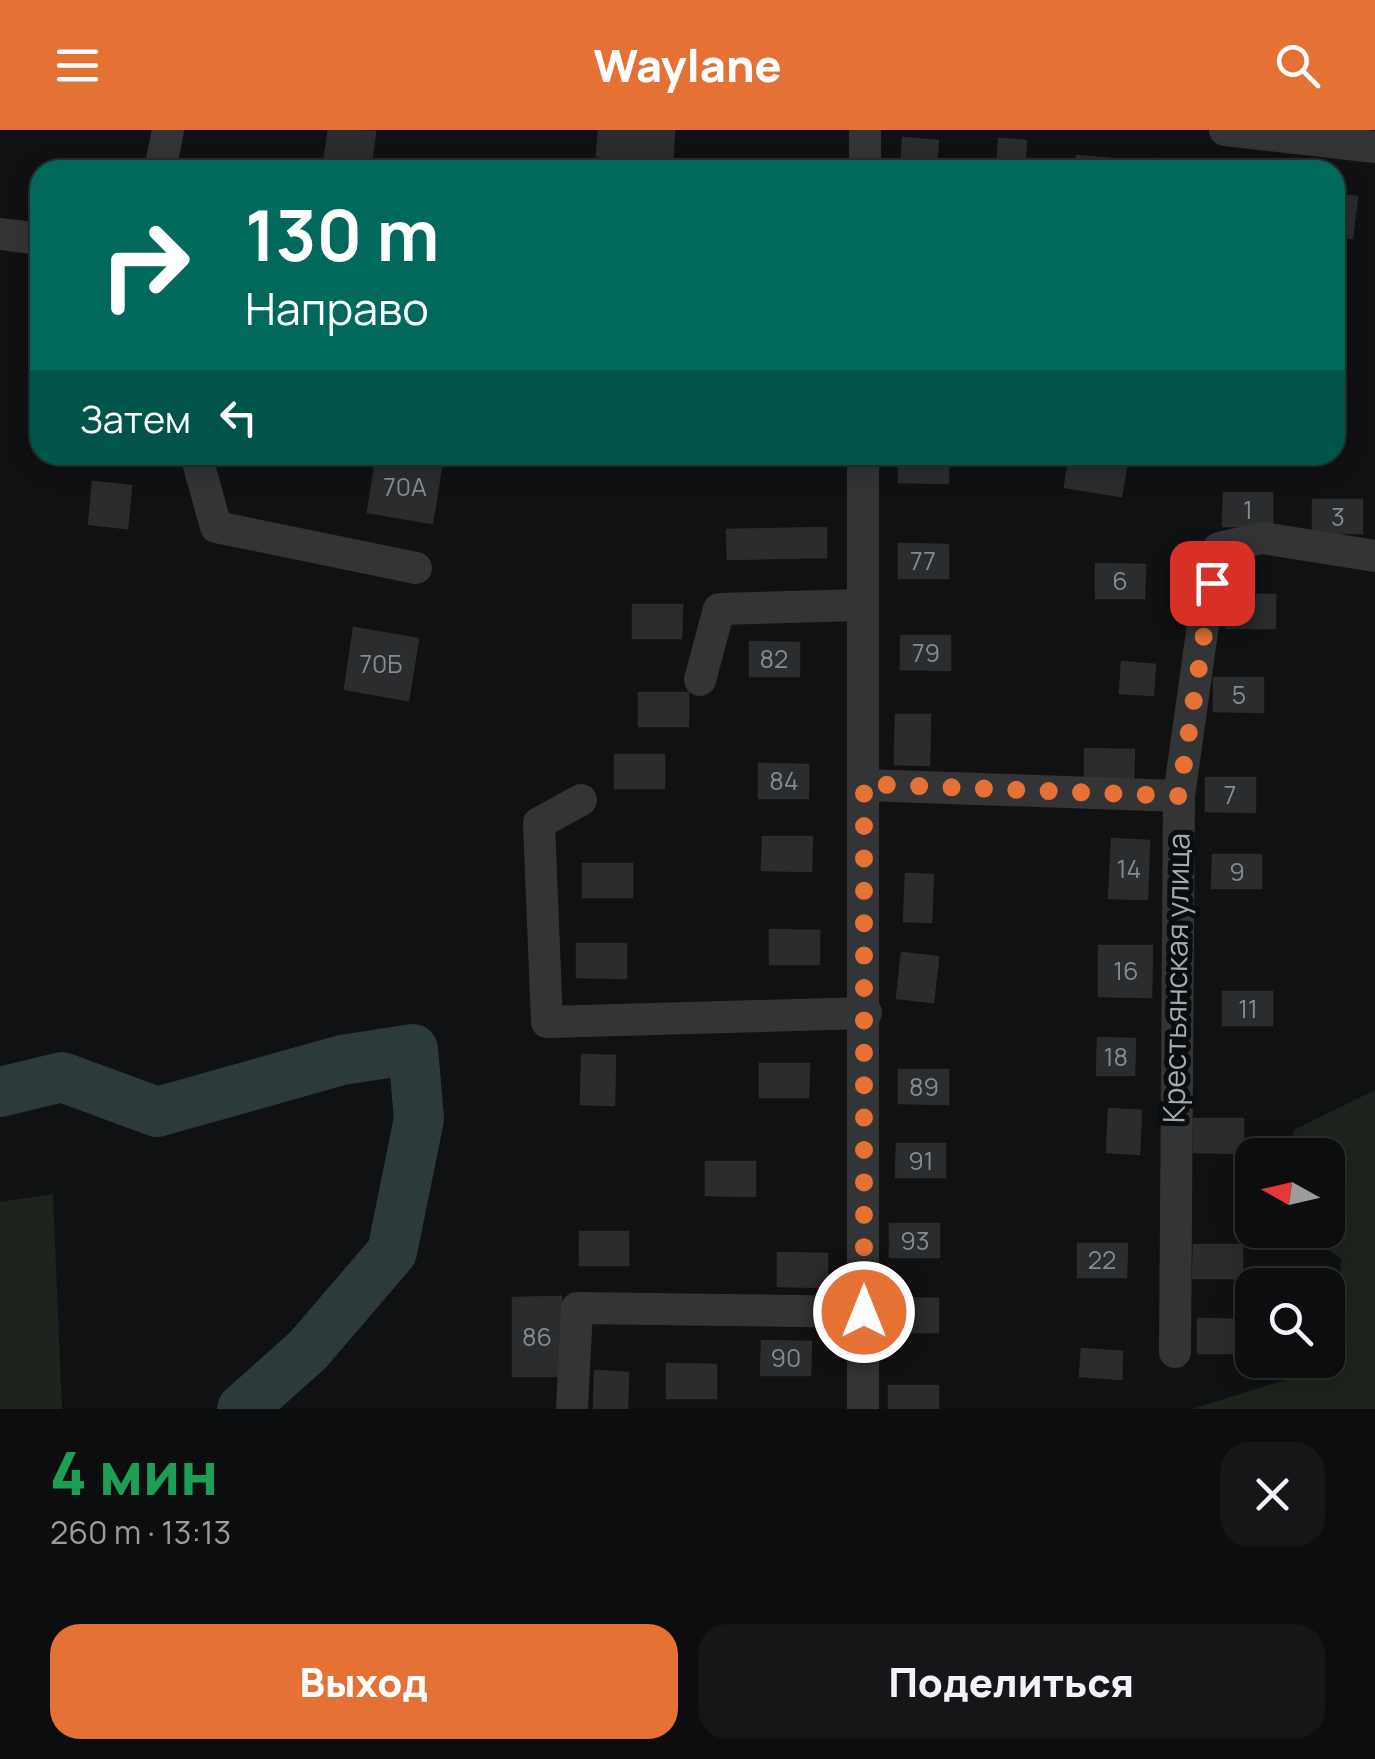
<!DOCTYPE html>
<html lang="ru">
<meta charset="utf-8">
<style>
body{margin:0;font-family:Manrope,sans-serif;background:#151617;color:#f1f3f6;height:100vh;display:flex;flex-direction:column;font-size:38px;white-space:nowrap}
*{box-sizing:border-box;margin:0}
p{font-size:32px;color:#9a9c9e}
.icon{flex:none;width:55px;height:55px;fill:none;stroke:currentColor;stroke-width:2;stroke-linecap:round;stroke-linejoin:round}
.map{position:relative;height:1279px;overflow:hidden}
.details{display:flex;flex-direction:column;background:#0c0d0e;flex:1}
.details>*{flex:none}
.hud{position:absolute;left:30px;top:30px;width:1315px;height:305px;border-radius:30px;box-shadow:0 5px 25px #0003,0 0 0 2px #2c2d2e;background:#00695c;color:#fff;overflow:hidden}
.needle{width:65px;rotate:278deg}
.fabs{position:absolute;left:1235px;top:1008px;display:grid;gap:20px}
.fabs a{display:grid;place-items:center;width:110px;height:110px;border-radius:20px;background:#0c0d0e;box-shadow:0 5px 25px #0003,0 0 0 2px #2c2d2e;font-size:50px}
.pin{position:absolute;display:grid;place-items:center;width:85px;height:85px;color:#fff;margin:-42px;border-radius:20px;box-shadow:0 5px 15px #0006}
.me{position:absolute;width:110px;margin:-55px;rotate:0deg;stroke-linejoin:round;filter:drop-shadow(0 0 8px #0008)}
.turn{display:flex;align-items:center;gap:35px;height:210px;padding:0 50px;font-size:45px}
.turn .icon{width:130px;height:130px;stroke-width:2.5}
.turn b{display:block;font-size:70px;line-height:85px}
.then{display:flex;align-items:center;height:95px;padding:0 50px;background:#0003;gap:20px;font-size:38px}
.round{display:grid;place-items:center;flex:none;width:105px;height:105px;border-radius:30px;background:#151617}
.headline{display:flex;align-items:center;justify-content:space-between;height:170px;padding:0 50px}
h1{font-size:60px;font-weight:800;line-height:75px;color:#1e9e55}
.button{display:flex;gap:20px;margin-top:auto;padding:20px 50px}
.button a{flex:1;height:115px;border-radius:30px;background:#e67135;color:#fff;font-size:40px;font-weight:800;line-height:115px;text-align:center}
.button a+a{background:#151617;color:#f1f3f6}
header{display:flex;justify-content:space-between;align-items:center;height:130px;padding:0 50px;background:#e67135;color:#fff;font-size:45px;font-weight:800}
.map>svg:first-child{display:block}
.green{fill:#1e241d}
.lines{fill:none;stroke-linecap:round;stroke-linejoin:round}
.river{stroke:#2d3a3b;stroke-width:50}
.building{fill:#2b2c2e;stroke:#2b2c2e;stroke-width:2.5}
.minor{stroke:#323436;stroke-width:32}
.route{stroke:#e67135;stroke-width:18;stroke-dasharray:0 32.4}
.labels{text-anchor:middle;stroke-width:10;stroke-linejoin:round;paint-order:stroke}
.number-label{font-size:25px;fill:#848c91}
.street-label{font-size:30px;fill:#a2acb2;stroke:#0b0c0d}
</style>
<header><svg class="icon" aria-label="menu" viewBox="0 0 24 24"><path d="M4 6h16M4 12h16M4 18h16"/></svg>Waylane<svg class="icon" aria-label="search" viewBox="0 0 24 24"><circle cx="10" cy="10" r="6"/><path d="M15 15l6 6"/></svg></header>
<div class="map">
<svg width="1375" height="1279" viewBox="0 0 1375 1279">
<rect width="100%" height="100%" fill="#101112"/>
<g class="green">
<path d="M1375,960v319h-183l144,-45 5,-105 -43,-29h30v-75h-40l6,-25z"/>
<path d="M53,1064l9,215h-62v-207z"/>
</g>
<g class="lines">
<path class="river" d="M0,962l62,-15 95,35 185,-52 71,-11 6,70 -27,133 -84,98 -66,59"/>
</g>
<g class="building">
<path d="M329,0l46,2 -5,38h-47z"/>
<path d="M599,0h75l-2,33 -75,-7z"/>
<path d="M903,8l35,3 -3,29h-34z"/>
<path d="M999,9l27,2 -2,29h-27z"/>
<path d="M1077,26l33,3 -1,11h-33z"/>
<path d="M1155,29l42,3 -1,8h-42z"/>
<path d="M1335,64l22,3 -5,41 -17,-3z"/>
<path d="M377,325l65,6 -10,62 -64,-11z"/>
<path d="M899,325h49v28l-49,-1z"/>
<path d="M1070,325h58l-7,41 -56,-9z"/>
<path d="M93,352l38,4 -4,42 -38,-4z"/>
<path d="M1224,363h48v33h-49z"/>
<rect x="1313" y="370" width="49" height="33"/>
<path d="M826,398v29l-98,2 -1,-29z"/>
<path d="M899,414l49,1v33h-49z"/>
<path d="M1096,434l49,1 -1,33h-48z"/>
<path d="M1226,464l49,1v33h-49z"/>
<path d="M633,475h49l-1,33h-48z"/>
<path d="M354,498l64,11 -10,61 -63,-11z"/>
<path d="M901,506h49v34l-49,-1z"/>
<path d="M750,512l49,1v33h-49z"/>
<path d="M1122,532l33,3 -2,30 -33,-2z"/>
<path d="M1214,548h49v34l-49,-1z"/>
<rect x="639" y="563" width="49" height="33"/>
<path d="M896,585h34l-1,50 -34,-1z"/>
<path d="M1085,619l49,1 -1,33h-48z"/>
<rect x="615" y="625" width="49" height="33"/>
<path d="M759,634l49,1v33h-49z"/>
<path d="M1206,648h49v34l-49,-1z"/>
<path d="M763,707h49l-1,34 -49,-1z"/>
<path d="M1112,709l37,2 -2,58 -38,-1z"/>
<path d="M1213,725h48v33h-49z"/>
<rect x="583" y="734" width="49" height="33"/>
<path d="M906,744l27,1 -2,47 -27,-1z"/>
<path d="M770,800l49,1v33h-49z"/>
<path d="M577,814h49v34l-49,-1z"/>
<path d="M1099,816h53l-1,51 -52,-1z"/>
<path d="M902,823l36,4 -5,45 -36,-4z"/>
<rect x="1223" y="862" width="49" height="33"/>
<path d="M1098,908l37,1 -1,36h-37z"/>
<path d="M582,925l33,1 -1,49 -33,-1z"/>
<path d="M760,934h49l-1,33h-48z"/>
<path d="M899,940h49v34l-49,-1z"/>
<path d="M1109,979l32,2 -2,43 -32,-2z"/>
<path d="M1194,989h49v34l-49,-1z"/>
<path d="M897,1014h48v33h-49z"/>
<path d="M706,1032h49v34l-49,-1z"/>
<rect x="890" y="1094" width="49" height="33"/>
<rect x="580" y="1102" width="48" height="33"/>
<path d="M1078,1114h49l-1,33h-48z"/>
<path d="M1194,1115h48v33h-49z"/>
<path d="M778,1123l49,1v33l-49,-1z"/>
<path d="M561,1167v79h-48v-78z"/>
<path d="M890,1168l48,1v33h-48z"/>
<path d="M1198,1189l49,1v33h-49z"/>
<path d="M762,1211l49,1 -1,33h-49z"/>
<path d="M1082,1219l40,3 -1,27 -41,-3z"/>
<path d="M667,1234l49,1v33h-49z"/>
<path d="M595,1241l33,2 -1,36h-33z"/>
<rect x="889" y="1256" width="49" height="23"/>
</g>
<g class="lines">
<g class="minor">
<path d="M1225,0l150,17"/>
<path d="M160,40l8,-40"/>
<path d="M865,40v-40"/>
<path d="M0,104l40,5"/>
<path d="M196,325l20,72 200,41"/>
<path d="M700,550l19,-71 143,-4"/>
<path d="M864,655l315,11"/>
<path d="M581,670l-42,23 8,199 319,-9"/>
<path d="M1175,1222l4,-556 25,-178 15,-70 43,-10 113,18"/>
<path d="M572,1279l5,-101 287,4"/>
<path d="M863,1279v-954"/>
</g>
</g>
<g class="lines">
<path class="route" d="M864,1182v-528l315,12 33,-213"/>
</g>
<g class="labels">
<g class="number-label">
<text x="405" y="366">70А</text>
<text x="1248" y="389">1</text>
<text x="1338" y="396">3</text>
<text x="923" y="440">77</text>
<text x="1120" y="460">6</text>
<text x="926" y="532">79</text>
<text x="774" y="538">82</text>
<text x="381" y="543">70Б</text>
<text x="1239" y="574">5</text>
<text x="784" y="660">84</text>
<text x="1230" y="674">7</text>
<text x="1129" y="748">14</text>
<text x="1237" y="751">9</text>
<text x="1126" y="850">16</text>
<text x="1248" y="888">11</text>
<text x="1116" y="936">18</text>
<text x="924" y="966">89</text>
<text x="921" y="1040">91</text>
<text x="915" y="1120">93</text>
<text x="1102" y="1139">22</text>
<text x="537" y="1216">86</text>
<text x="786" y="1237">90</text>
</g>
<g class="street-label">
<text transform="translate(1177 848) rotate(-89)" y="10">Крестьянская улица</text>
</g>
</g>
</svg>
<div class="fabs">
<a><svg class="needle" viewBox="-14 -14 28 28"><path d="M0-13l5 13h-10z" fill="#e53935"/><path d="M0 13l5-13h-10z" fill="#9a9c9e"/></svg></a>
<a><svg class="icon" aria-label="search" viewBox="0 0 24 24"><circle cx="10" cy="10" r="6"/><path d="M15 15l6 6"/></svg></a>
</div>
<div class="pin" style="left:1212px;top:453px;background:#d93025"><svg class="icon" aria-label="arrive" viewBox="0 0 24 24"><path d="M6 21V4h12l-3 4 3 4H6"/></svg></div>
<svg class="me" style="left:864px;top:1182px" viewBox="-20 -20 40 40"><circle r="17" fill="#e67135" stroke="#fff" stroke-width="3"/><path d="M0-11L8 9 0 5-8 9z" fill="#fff"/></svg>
<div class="hud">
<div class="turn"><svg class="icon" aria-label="right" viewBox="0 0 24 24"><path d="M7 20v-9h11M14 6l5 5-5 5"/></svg><div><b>130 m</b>Направо</div></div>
<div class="then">Затем<svg class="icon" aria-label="left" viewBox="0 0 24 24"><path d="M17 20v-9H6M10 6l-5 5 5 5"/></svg></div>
</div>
</div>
<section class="details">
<div class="headline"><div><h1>4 мин</h1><p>260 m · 13:13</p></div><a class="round"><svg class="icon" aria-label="close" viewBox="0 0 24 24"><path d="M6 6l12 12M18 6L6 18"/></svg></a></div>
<div class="button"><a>Выход</a><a>Поделиться</a></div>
</section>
